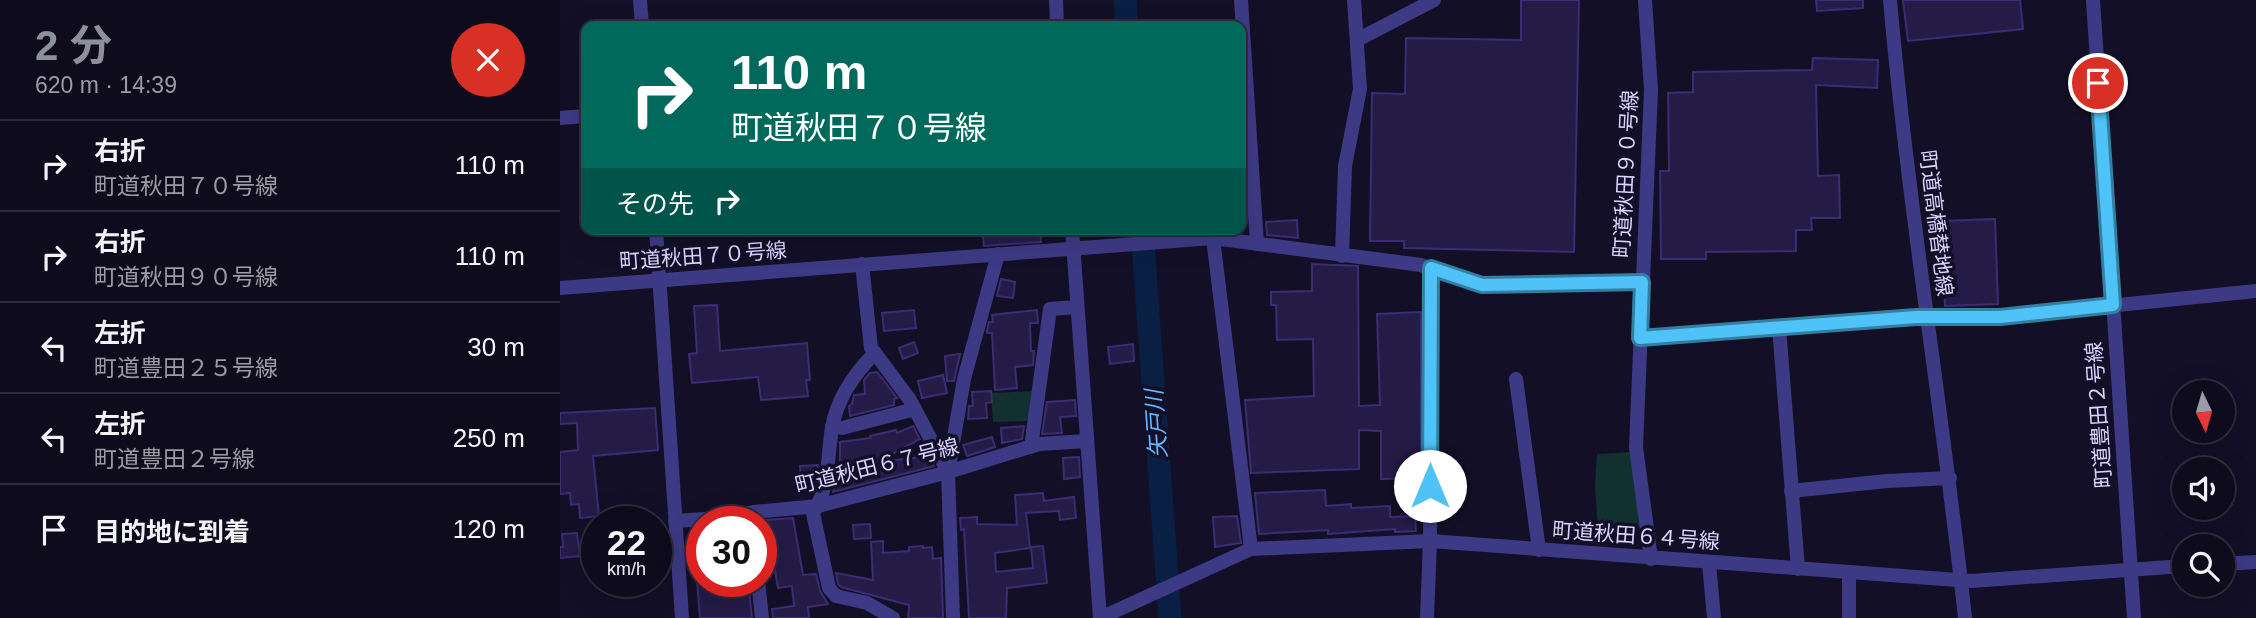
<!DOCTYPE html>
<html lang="ja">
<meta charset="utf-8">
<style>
body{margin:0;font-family:Helvetica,"Noto Sans JP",sans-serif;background:#1c1929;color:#f1f3f6;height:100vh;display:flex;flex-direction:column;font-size:26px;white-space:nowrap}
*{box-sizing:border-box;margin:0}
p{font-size:23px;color:#9b9ba3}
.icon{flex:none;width:38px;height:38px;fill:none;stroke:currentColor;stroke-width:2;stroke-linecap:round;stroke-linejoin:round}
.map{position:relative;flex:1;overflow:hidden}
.side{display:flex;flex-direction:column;background:#0e0b1c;width:560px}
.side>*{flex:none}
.guide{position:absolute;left:21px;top:21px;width:665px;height:214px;border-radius:14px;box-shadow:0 7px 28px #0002,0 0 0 2px #2e2b3b;background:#00695c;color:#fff;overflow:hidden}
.needle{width:46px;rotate:175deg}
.controls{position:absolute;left:1612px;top:380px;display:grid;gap:14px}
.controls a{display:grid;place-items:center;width:63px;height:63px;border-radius:50%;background:#0e0b1c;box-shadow:0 7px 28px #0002,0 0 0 2px #2e2b3b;font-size:35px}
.speed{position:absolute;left:21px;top:506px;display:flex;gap:14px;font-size:35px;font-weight:700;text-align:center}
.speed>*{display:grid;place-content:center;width:91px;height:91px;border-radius:50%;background:#0e0b1c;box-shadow:0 7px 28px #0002,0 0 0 2px #2e2b3b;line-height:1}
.speed small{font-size:18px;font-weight:400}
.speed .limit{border:10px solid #d22;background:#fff;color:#111}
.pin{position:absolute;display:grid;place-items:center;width:60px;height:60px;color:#fff;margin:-30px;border:4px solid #fff;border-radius:50%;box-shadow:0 2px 7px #0007}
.me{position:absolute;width:77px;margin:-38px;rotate:0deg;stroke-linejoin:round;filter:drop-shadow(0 0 5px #0008)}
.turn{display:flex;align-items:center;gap:24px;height:147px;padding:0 35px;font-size:32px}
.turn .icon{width:91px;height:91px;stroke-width:2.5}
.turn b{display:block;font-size:49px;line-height:60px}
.then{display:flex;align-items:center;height:66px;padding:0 35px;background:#0003;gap:14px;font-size:26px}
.round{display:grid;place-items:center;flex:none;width:74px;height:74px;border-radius:37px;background:#1c1929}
.summary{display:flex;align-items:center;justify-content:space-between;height:119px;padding:0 35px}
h1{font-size:42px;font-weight:700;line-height:52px;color:#8c9099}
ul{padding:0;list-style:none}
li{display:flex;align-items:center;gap:21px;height:91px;padding:0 35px;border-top:2px solid #2e2b3b}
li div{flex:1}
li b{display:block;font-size:26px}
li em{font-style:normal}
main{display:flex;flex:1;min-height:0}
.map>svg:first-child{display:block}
.green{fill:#12302f}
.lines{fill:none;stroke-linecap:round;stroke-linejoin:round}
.river{stroke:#0a1f44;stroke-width:23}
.building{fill:#241b47;stroke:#3b2d73;stroke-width:2}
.minor{stroke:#3d3a85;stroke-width:14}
.route-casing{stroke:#337fa1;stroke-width:18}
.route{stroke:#4fc3f7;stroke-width:12}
.labels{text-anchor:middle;stroke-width:7;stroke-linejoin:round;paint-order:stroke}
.street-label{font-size:21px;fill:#d9d4ff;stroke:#130f26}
.water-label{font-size:23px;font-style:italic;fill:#62b6ff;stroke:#130f26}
</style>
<main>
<section class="side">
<div class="summary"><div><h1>2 分</h1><p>620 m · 14:39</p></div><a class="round" style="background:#d93025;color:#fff"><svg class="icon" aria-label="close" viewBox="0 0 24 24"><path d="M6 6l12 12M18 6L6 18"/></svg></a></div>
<ul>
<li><svg class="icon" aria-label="right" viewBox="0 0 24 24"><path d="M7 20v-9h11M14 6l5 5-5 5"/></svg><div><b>右折</b><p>町道秋田７０号線</p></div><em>110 m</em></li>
<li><svg class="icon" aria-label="right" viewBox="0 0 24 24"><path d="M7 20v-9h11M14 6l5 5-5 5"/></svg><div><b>右折</b><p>町道秋田９０号線</p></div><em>110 m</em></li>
<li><svg class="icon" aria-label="left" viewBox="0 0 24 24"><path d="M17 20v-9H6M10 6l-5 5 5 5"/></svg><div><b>左折</b><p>町道豊田２５号線</p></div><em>30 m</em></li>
<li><svg class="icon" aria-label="left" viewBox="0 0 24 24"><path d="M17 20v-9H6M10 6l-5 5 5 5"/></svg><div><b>左折</b><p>町道豊田２号線</p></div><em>250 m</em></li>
<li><svg class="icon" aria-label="arrive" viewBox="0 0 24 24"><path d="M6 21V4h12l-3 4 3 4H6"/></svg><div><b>目的地に到着</b></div><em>120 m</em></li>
</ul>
</section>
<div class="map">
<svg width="1696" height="618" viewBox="0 0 1696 618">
<rect width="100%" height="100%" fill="#130f26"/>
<g class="green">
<path d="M475,391l-6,30 -36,1 -2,-29z"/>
<path d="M1071,452l10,75 -43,2 -3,-43 2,-32z"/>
</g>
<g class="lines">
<g class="river">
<path d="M565,0l2,26"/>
<path d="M582,229l28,389"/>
</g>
</g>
<g class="building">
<path d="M961,0h58l-5,252 -170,-4v-7h-34l2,-148 33,1 1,-56 115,2z"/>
<path d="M1256,0h47v8l-46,3z"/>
<path d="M1343,0h117l3,29 -115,12z"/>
<path d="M1253,58l65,2 -1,28 -61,-3 2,91 21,-1 1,43h-29l1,12h-16v21l-90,1v7h-45l-1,-88h9l-1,-78 25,-1v-20l119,-2z"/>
<path d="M1435,219l3,85 -53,2 -4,-85z"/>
<path d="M737,220l1,18 -31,-3 -1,-13z"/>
<path d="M422,229h58l1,13 -57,4z"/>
<path d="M752,264l46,2 1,140 21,-1 -3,-91 44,-2v166l-40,1v-48l-22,-1v39l-108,4 -6,-73 69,-4 -1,-57 -36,1 -1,-35h-5v-13l41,-1z"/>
<path d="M441,279l14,3 -2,16 -16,-2z"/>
<path d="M157,305l3,46 87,-8 3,37h-4l2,16 -47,4 -3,-23 -66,6 -3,-29 8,-1 -3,-47z"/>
<path d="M354,310l2,18 -32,3 -2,-18z"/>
<path d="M477,310l1,13h-8l1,28h3v2l-1,12 -18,2 2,21 -22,2 -3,-57h-5v-2l2,-9h4l-1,-7z"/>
<path d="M354,342l4,11 -15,6 -4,-11z"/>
<path d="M573,344l1,17 -24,3 -2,-17z"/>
<path d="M400,354l-6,27h-7l-2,-25z"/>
<path d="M317,372l20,26 -3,1v6l-44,11 -1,-10 3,-2 2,-9 11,-1 -1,-14 6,-7z"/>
<path d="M383,375l4,18 -25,5 -4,-17z"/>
<path d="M431,391l1,11 -6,1 1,15 -19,1 1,-13h4l-1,-14z"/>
<path d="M515,400l1,16 -16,1 2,16 -20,1 5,-32z"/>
<path d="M95,408l3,42 -65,6 6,60 -19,2 -1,-14 -8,1 -1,-12 -10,1v-42l18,-2 -1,-27 -17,1v-11z"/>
<path d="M353,426l7,13 -42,23 51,-6 5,10 -101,26 5,-28h2v-22l31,-4 -1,-2 26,-6 1,3z"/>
<path d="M464,426l-2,13 -20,4 -1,-15z"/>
<path d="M432,437l3,10 -28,9 -4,-11z"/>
<path d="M519,457l1,20 -16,2 -1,-21z"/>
<path d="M258,465l-4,23h-13l-1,-22z"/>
<path d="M765,490l1,16 25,-2v4l39,-2v11l25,-1 1,15 -21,1v-3l-67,5v-4l-69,4 -4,-41z"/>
<path d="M483,493l1,8 30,-4 2,21 -16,2 -1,-9 -33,2 4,35 -35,5 1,19 37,-4 -2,-21 12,-1 4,37 -40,5 -1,30h-37l-5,-89 -3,1 -1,-12 17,-1v7l40,1 -2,-30z"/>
<path d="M677,516l4,27 -26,4 -2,-30z"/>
<path d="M233,518l10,57 13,-1 4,17 8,13 -20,3 1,11h-36l-1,-9 22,-3 -2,-20 -14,2 -12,-68z"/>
<path d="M310,524l1,14 -17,1 -1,-14z"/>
<path d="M17,533l3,23 -20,2v-11h3l-1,-13z"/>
<path d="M323,541v12l26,-2v-4l14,-1v2l9,-1 1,12 8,-1 2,60h-35l1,-13 -68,-18 -3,-3 -2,-11 37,7 -2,-38z"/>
<path d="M137,581h51l4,37h-52z"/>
</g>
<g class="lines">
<g class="minor">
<path d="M80,0l2,26"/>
<path d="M496,0l1,26"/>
<path d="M681,0l16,244"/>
<path d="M1085,0l6,90 -15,357 15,112"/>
<path d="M1330,0c18,207 53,412 75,618"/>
<path d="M1533,0l41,618"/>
<path d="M797,40l77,-40"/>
<path d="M0,118l26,-2"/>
<path d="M96,229l26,389"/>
<path d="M512,229l28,389"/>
<path d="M653,238l38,311"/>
<path d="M782,256l3,-90 15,-77 -6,-89"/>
<path d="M302,264l9,84 4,5c-21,21 -38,45 -43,75 -5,30 -2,59 -19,85l16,75 7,8 31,7 26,15"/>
<path d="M0,288l653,-50 208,27 61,20 160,-3"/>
<path d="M1219,327l19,242"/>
<path d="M1080,338l276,-21h84l256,-26"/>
<path d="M315,353l35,47 38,72 5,146"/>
<path d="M956,379l23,171"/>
<path d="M272,426l10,2 73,-19"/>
<path d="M471,447l19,-138 27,-2"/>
<path d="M388,472l16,-93 34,-125"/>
<path d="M1231,491l96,-10 63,-3"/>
<path d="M115,521l61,-4 17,-5 65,-6 130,-34 91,-28 48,-3"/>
<path d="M1149,563l5,55"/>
<path d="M1662,564l34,-2"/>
<path d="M1289,572v46"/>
<path d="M198,581l4,37"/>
<path d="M540,618l151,-69 179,-8 541,40 213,-15"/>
<path d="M867,618l3,-77 1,-273"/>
</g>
</g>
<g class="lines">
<defs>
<path id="route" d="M870,486l1,-218 51,17 160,-3 -2,56 276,-21h84l113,-12 -15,-222"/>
</defs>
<use href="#route" class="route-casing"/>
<use href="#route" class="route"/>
</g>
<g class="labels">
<g class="street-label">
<text transform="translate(1066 174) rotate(-87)" y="7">町道秋田９０号線</text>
<text transform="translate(1376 223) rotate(83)" y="7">町道高橋替地線</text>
<text transform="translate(143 256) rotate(-4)" y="7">町道秋田７０号線</text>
<text transform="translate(1539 415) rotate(-94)" y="7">町道豊田２号線</text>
<text transform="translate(317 466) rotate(-14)" y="7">町道秋田６７号線</text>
<text transform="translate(1076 536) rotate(4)" y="7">町道秋田６４号線</text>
</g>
<g class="water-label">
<text transform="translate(596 424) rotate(-94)" y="8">矢戸川</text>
</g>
</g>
</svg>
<div class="controls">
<a><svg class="needle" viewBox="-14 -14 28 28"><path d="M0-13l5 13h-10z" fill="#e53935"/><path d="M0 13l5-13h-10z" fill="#9b9ba3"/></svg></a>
<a><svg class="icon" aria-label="sound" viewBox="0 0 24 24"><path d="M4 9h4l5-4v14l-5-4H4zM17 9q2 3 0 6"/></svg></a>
<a><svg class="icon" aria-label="search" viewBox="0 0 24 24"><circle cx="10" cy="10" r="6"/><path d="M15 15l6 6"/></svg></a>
</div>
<div class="speed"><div>22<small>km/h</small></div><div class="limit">30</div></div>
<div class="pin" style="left:1538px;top:83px;background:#d93025"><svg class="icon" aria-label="arrive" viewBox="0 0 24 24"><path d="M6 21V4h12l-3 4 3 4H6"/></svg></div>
<svg class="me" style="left:870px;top:486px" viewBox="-20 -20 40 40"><circle r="19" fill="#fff"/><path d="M0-13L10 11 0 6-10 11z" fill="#4fc3f7"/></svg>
<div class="guide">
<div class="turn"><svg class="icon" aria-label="right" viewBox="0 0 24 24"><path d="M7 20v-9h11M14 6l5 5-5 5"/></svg><div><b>110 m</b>町道秋田７０号線</div></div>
<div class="then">その先<svg class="icon" aria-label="right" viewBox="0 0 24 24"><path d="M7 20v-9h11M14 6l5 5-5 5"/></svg></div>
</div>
</div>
</main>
